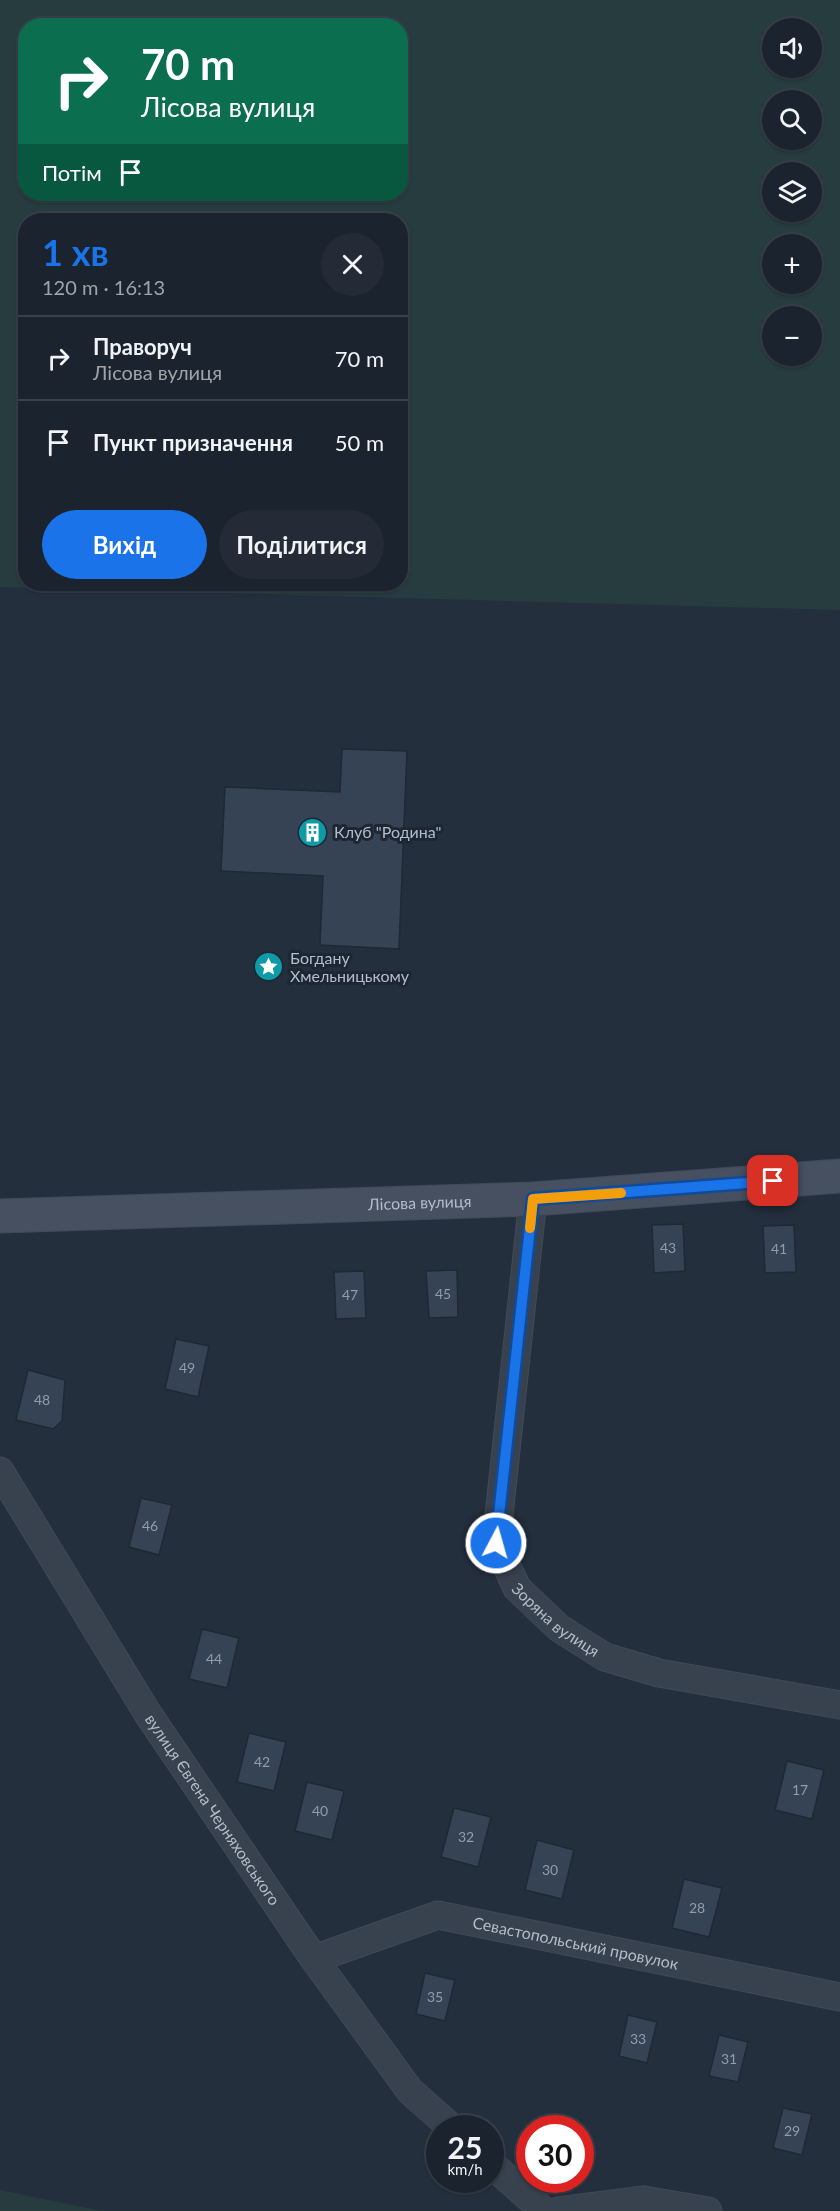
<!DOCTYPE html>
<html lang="uk">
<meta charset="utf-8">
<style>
body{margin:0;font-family:Lato,sans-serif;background:#242b36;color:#f1f3f6;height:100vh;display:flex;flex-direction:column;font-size:22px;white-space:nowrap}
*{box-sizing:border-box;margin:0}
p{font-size:20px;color:#a0a4aa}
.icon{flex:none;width:33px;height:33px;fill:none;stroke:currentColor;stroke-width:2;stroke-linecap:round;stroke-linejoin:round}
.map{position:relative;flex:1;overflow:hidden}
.drawer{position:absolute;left:18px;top:213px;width:390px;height:378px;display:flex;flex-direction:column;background:#1b232e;border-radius:24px;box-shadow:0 2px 4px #0004,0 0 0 2px #39404a}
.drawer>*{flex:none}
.top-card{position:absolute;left:18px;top:18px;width:390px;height:183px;border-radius:24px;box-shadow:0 2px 4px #0004,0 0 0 2px #39404a;background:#0b6e4f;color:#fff;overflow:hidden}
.fabs{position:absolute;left:762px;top:18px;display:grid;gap:12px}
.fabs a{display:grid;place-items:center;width:60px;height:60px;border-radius:50%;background:#1b232e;box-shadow:0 2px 4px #0004,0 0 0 2px #39404a;font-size:30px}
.speed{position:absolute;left:426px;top:2115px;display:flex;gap:12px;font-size:30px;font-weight:700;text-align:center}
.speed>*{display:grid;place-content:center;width:78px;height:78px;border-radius:50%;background:#1b232e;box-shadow:0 2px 4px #0004,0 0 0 2px #39404a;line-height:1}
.speed small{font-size:15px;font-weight:400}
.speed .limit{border:9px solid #d22;background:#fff;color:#111}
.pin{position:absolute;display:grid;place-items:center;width:51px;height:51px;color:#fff;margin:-26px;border-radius:12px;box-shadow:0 3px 9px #0006}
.me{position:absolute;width:66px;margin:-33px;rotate:6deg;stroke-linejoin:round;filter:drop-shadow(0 0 4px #0008)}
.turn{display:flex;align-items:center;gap:21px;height:126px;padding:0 24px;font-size:27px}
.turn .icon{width:78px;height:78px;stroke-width:2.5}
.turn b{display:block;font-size:42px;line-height:51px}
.then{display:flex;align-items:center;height:57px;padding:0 24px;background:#0003;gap:12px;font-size:22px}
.round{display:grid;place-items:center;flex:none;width:63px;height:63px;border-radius:32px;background:#242b36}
.overview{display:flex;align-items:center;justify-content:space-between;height:102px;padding:0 24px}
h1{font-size:36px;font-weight:700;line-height:45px;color:#1a73e8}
.cta{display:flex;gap:12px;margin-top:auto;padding:12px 24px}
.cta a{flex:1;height:69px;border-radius:36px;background:#1a73e8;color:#fff;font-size:24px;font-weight:700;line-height:69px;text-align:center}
.cta a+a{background:#242b36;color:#f1f3f6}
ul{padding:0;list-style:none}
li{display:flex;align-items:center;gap:18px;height:84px;padding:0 24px;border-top:2px solid #39404a}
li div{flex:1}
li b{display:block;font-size:22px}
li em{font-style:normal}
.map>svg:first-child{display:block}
.green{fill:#263c3f;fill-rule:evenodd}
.building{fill:#364354;stroke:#1f2835;stroke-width:1.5}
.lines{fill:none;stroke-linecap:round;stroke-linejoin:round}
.street-casing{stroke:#414a57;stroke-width:29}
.secondary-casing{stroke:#414a57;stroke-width:35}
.street{stroke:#38414e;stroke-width:27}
.secondary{stroke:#465061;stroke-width:33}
.route-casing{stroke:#114b97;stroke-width:15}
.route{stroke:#1a73e8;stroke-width:10}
.slow{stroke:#f59e0b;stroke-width:10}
.labels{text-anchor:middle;stroke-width:6;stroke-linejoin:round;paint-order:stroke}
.number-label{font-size:14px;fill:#929caa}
.poi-label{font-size:16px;fill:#b4bcc9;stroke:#1d2633;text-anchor:start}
.street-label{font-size:16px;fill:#b4bcc9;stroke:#1d2633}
</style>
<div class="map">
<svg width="840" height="2211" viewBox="0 0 840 2211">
<rect width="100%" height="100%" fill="#242f3e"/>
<g class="green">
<path d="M0,0h840v610l-840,-23zM26,26h374v168h-374zM772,28h40v40h-40zM772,100h40v40h-40zM772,172h40v40h-40zM26,220h374v364h-374zM772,244h40v40h-40zM772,316h40v40h-40z"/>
<path d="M0,2190l102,21h-102z"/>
</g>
<g class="building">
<path d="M342,749l65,2 -8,198 -79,-4 3,-69 -102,-5 4,-84 115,5z"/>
<path d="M683,1224l2,47 -31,2 -2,-48z"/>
<path d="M794,1225l2,47 -31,1 -2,-47z"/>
<path d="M457,1270l1,47 -29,1 -3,-47z"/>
<path d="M364,1271l2,47 -30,1 -2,-47z"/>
<path d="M176,1339l33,7 -11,51 -33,-8z"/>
<path d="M28,1370l37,10 -3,41 -9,8 -37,-9z"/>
<path d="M141,1498l31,7 -13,50 -30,-8z"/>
<path d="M202,1629l37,9 -12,50 -38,-9z"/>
<path d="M249,1733l37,9 -12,49 -37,-9z"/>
<path d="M787,1761l37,9 -12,49 -37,-9z"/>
<path d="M307,1782l37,9 -12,49 -37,-9z"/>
<path d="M454,1808l37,9 -13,50 -37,-10z"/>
<path d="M537,1840l37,10 -12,49 -37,-9z"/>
<path d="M684,1879l38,9 -13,49 -37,-9z"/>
<path d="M425,1973l30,7 -10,41 -29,-7z"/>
<path d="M628,2015l29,7 -10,41 -28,-7z"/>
<path d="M719,2035l29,7 -10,40 -29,-6z"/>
<path d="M783,2108l29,6 -10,41 -29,-7z"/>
</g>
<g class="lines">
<defs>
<g id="street">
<path id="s1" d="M533,1199l-37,344 21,45 42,40 46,29 54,16 181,32"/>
<path id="s2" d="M0,1471l148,243 166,245 96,132 42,37"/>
<path id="s3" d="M314,1959l124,-44 402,82"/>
<path d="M490,2163l54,48"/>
<path d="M558,2211l86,-11 64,11"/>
</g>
<g id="secondary">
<path id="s4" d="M0,1216l533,-17 307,-23"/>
</g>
</defs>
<use href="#street" class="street-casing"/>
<use href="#secondary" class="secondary-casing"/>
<use href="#street" class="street"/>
<use href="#secondary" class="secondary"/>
</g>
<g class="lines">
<defs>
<path id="route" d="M496,1543l37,-344 240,-18"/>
</defs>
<use href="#route" class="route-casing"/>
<use href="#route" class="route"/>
<path class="slow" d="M530,1228l3,-29 88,-6"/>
</g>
<defs>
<symbol id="building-disc" viewBox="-11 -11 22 22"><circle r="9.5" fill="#0f9aa8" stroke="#1d2633"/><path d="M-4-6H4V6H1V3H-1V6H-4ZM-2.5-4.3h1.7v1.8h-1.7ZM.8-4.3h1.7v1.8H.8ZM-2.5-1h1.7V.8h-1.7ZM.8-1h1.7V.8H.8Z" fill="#fff"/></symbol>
<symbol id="sight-disc" viewBox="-11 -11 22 22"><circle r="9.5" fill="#0f9aa8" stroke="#1d2633"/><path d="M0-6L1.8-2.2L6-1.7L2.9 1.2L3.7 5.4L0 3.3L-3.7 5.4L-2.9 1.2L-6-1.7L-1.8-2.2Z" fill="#fff"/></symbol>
</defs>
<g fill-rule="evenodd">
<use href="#building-disc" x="296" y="816" width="33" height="33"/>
<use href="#sight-disc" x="252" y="950" width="33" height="33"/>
</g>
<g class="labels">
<g class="number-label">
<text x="668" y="1253">43</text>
<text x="779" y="1254">41</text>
<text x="443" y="1299">45</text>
<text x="350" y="1300">47</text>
<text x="187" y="1373">49</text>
<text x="42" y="1405">48</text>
<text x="150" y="1531">46</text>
<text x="214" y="1664">44</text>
<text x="262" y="1767">42</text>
<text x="800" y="1795">17</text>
<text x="320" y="1816">40</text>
<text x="466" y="1842">32</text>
<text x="550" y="1875">30</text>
<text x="697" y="1913">28</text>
<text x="435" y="2002">35</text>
<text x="638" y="2044">33</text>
<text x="729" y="2064">31</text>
<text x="792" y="2136">29</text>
</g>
<g class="poi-label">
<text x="334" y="838">Клуб "Родина"</text>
<text x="290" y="964">Богдану<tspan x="290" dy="18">Хмельницькому</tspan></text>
</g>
<g class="street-label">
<text dy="6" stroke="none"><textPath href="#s4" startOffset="420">Лісова вулиця</textPath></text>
<text dy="6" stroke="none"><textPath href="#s1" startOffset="446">Зоряна вулиця</textPath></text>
<text dy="6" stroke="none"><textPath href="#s2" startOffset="400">вулиця Євгена Черняховського</textPath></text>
<text dy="6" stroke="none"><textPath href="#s3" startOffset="272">Севастопольський провулок</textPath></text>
</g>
</g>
</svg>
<div class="fabs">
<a><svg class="icon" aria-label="sound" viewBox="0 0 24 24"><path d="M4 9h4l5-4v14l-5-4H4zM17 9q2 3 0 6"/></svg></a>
<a><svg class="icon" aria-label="search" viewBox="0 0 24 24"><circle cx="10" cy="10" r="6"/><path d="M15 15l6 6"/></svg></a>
<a><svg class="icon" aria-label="layers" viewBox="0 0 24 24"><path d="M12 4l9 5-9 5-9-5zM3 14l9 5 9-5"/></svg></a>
<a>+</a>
<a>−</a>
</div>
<div class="speed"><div>25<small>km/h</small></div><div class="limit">30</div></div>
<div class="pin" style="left:773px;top:1181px;background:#d93025"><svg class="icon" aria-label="arrive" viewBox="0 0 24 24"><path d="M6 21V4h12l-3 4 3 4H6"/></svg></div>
<svg class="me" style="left:496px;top:1543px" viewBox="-20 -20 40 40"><circle r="17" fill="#1a73e8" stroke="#fff" stroke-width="3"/><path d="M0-11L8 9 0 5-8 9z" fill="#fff"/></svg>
<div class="top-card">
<div class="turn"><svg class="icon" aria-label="right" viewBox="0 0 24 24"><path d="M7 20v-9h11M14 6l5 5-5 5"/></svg><div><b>70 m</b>Лісова вулиця</div></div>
<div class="then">Потім<svg class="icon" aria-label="arrive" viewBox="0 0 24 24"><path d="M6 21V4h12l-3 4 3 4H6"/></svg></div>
</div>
<section class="drawer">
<div class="overview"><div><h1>1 хв</h1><p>120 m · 16:13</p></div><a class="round"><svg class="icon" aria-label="close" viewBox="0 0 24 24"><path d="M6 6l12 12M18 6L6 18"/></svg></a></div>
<ul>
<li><svg class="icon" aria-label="right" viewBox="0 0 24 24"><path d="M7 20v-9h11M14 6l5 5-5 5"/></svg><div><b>Праворуч</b><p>Лісова вулиця</p></div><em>70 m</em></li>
<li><svg class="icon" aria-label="arrive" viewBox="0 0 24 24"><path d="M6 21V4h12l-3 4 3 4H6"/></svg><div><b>Пункт призначення</b></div><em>50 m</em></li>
</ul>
<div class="cta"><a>Вихід</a><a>Поділитися</a></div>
</section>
</div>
